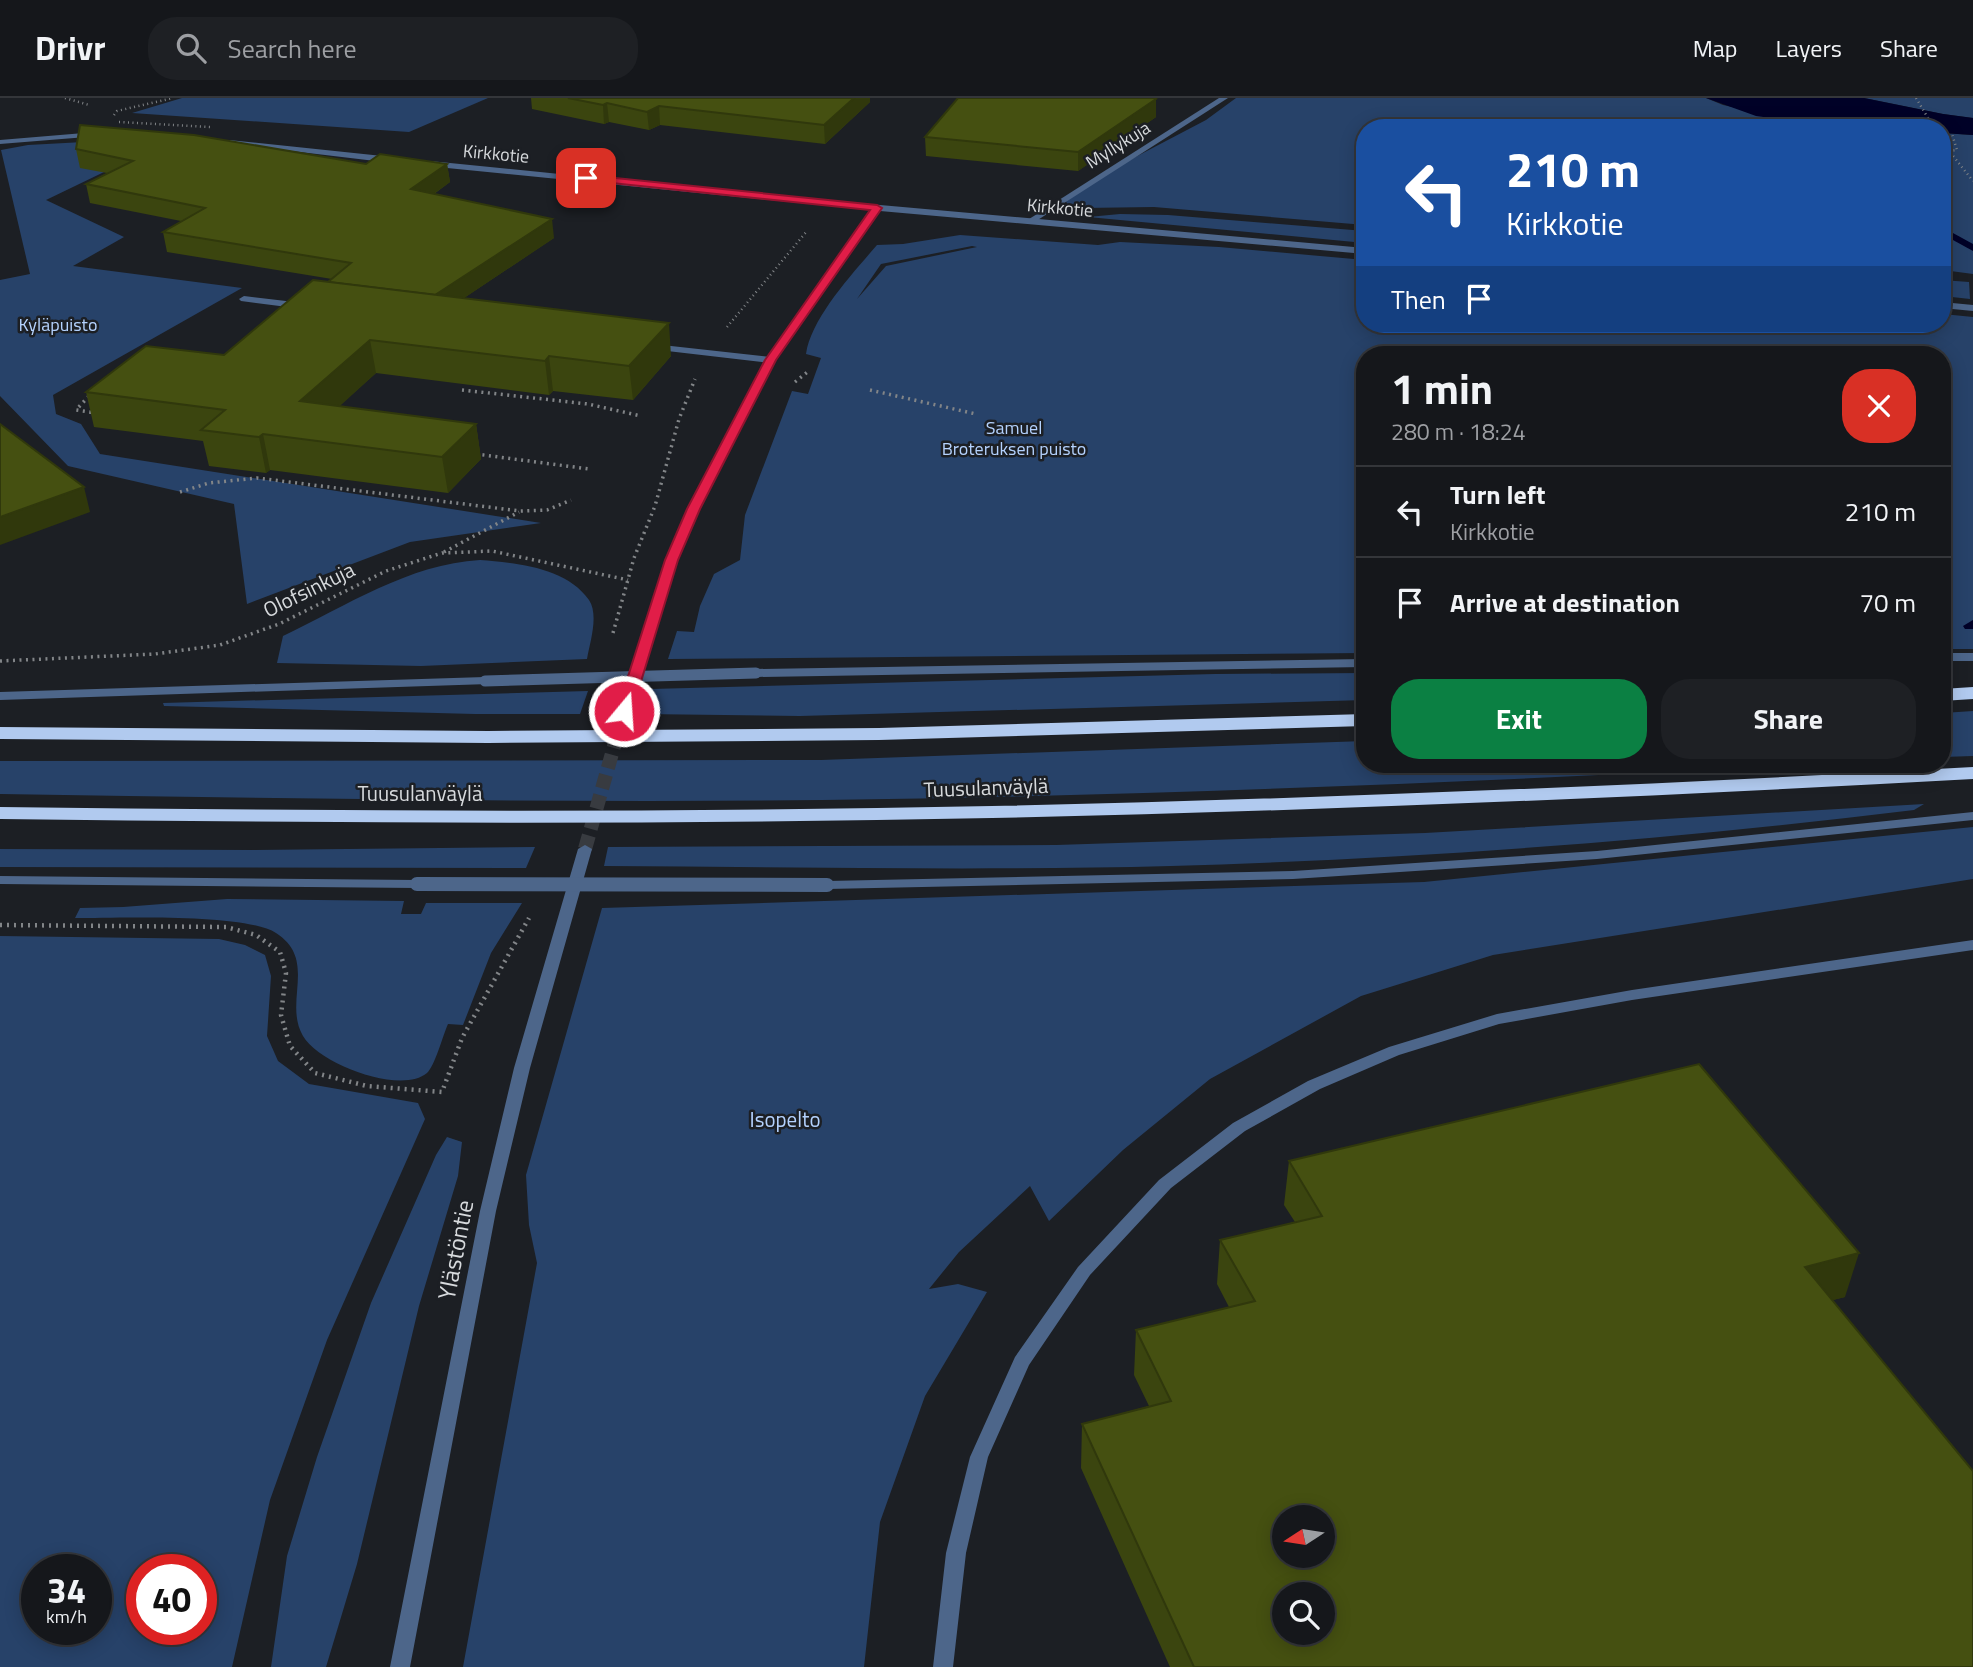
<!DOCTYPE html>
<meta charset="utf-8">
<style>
body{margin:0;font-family:"Titillium Web",sans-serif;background:#1e2024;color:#f1f3f6;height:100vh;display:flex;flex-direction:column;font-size:26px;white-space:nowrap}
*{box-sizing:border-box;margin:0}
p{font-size:23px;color:#9d9fa3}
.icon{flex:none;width:38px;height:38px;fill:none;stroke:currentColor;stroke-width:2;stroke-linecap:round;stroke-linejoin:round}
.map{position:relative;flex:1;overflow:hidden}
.drawer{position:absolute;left:1356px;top:248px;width:595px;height:427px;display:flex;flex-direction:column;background:#15171b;border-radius:28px;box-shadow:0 4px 18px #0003,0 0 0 2px #34363a}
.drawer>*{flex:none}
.hud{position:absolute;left:1356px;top:21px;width:595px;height:214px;border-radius:28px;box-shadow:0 4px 18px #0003,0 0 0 2px #34363a;background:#1a4fa0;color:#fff;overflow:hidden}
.needle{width:46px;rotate:258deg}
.controls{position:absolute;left:1272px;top:1407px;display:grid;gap:14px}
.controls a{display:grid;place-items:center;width:63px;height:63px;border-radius:50%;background:#15171b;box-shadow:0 4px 18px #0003,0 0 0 2px #34363a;font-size:35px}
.speed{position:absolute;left:21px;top:1456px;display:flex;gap:14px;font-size:35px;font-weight:700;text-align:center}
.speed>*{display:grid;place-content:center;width:91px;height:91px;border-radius:50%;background:#15171b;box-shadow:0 4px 18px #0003,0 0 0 2px #34363a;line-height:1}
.speed small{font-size:18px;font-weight:400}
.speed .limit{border:10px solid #d22;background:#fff;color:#111}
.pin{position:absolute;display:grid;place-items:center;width:60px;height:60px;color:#fff;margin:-30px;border-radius:14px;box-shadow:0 4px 10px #0006}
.me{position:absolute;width:77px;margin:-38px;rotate:18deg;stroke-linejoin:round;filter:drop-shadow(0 0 5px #0008)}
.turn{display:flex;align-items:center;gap:24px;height:147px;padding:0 35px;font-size:32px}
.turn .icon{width:91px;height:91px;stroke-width:2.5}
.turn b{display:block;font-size:49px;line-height:60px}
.then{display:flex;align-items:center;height:66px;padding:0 35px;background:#0003;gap:14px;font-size:26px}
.round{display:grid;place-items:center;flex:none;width:74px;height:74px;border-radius:28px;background:#1e2024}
.headline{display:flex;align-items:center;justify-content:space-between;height:119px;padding:0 35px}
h1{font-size:42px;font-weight:700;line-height:52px}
.primary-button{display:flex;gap:14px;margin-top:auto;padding:14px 35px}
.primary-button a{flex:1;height:80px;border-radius:28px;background:#0b8043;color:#fff;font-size:28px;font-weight:700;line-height:80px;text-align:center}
.primary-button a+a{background:#1e2024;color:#f1f3f6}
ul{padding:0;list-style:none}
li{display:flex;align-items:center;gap:21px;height:91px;padding:0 35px;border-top:2px solid #34363a}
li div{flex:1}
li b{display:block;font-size:26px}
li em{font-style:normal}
header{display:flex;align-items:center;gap:42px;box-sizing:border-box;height:98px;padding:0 35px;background:#15171b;border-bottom:2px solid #34363a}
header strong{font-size:33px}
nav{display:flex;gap:38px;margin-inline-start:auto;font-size:24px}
.search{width:490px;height:63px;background:#1e2024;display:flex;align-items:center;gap:18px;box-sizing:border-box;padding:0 24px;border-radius:28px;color:#9d9fa3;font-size:26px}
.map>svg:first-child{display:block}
.green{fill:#274269;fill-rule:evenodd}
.water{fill:#000127}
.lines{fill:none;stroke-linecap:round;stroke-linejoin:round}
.stream{fill:#000127;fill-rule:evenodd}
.tertiary-tunnel{stroke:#383b40;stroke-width:14;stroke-dasharray:14 7;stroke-linecap:butt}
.path-far2{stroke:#828588;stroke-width:2.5;stroke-dasharray:1 3.5;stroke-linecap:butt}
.path-far1{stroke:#828588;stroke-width:3.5;stroke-dasharray:2 4.5;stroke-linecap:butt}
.path{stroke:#828588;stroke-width:4.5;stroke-dasharray:2 5;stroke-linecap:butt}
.service{fill:#4d668a;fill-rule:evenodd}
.minor{fill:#4d668a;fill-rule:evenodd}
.tertiary{fill:#4d668a;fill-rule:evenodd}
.motorway{fill:#b1caef;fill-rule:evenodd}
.service-bridge-far1{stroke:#4d668a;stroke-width:11}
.service-bridge{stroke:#4d668a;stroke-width:14}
.wall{fill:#3b450f}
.shaded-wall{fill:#30380c}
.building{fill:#455011;stroke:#30380c;stroke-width:2;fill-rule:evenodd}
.route{fill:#e11d48;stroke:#92132f;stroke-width:2}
.labels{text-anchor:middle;stroke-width:5;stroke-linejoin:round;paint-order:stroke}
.far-street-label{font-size:18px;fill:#d7dadd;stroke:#1c1f24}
.far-park-label{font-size:18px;fill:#b4d2fe;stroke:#1c1f24}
.street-label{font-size:21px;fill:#d7dadd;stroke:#1c1f24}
.park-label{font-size:21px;fill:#b4d2fe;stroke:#1c1f24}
.near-street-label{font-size:24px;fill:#d7dadd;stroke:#1c1f24}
</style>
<header>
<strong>Drivr</strong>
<div class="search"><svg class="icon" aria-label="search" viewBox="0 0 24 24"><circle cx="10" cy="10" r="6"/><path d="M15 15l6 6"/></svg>Search here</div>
<nav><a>Map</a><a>Layers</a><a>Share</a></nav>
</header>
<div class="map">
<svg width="1973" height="1569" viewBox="0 0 1973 1569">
<rect width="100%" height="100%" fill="#1c1f24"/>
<g class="green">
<path d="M182,0h306l-79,34 -277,-19z"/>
<path d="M1236,0h470l17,7 79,17 99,6h-536v97l-211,-18 -71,1 -15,-2 -2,-5 58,-38 82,-43z"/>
<path d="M1864,0h109v20l-30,-4z"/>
<path d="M1942,35l31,2v139l-30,-4z"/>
<path d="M102,43l56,5 -112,54 78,37 -51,29 169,22 -189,107 3,19 25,10 19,30 441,69 -131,19 -163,62 -13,-100 -166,-38 -68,-70v-116l30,-6 -29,-124 27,-5z"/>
<path d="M1120,116l48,1 197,16v12l-277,-26z"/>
<path d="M960,137l138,10 22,-3 99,5 146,13v64h577l1,-10 30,3v332h-30l-1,-294h-577v298l-697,6 9,-28 17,1 6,-26 14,-32 26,-14 5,-45 47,-124 16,3 13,-36 -15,-4c5,-36 47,-81 71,-109l26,-1zM972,148l5,1 -91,19 -29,33 24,-35z"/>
<path d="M1942,182l27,2 1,17 -27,-3z"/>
<path d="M480,462c36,3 86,7 109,40 10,15 1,42 -2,59l-166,7 -144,-3 6,-27c63,-30 126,-72 197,-76z"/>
<path d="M1365,575v27l-565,16 -158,-2 9,-25 564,-15z"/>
<path d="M588,593l-8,23h-105l-311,-8 -1,-3z"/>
<path d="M1973,613v45l-30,1v-44z"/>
<path d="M1365,643v24h433c-325,17 -650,31 -975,35 -275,3 -549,-2 -823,-6v-33l821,-1z"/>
<path d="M1924,706l-10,6c-246,30 -495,49 -743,56 -189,5 -378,1 -567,0l4,-19 448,-2 369,-12z"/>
<path d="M1973,729v52l-480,76 -132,41 -151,83 -87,71 -74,71 -19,-35 -71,66 -30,37 29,-5 29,8 -62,104 -45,126 -16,145h-401l74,-404 -8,-38 -3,-50 76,-267 822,-26z"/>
<path d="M535,749l-9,21 -526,-1v-18l253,1z"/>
<path d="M227,801l177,2 -3,13h20l5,-11h96l-31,50 -28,72 -15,-1c-5,11 -13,42 -21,49 -26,22 -108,-9 -124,-37 -20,-34 15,-76 -27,-103 -31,-20 -159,-15 -201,-15l5,-10 43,-1z"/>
<path d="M0,838l219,3 26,6 20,10 6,21 -4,60 11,25 31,23 109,19 7,16 -98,221 -57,160 -38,167h-232zM37,1472h59v59h-59zM142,1472h59v59h-59z"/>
<path d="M447,1039l15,5 -4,34 -39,130 -62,258 -31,103h-55l16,-111 30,-99 54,-154 65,-148z"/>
</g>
<path class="water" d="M1706,0h158l79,16 30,4v17l-30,-2 -1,-5 -81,-1 -59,-5 -46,-6z"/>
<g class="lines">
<g class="stream">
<path d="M1942,129l31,17v7l-31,-17z"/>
<path d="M1973,522v9h-8l-2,-3z"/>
</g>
<path class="tertiary-tunnel" d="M585,751l39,-138"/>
<g class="path-far2">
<path d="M65,0l24,7"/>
<path d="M1916,0l18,30"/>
<path d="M114,17l3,-4 56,-13"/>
<path d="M119,24l92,5"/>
<path d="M1942,44l31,39"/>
<path d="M1949,53l8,-1 -5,-16"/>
<path d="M727,229l80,-96"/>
</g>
<g class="path-far1">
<path d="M795,284l15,-12"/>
<path d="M462,292l126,14 53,12"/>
<path d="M870,292l106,24"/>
<path d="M89,298l-13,14 20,3"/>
<path d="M476,356l113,15"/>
<path d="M180,394l29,-9 48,-5 263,33 27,-1 24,-10"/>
<path d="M444,454l75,-40"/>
<path d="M613,535l21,-75 21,-52 24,-87 16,-40"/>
<path d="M0,563l155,-7 65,-9 59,-21 107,-53 56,-18 50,-2 136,29"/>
</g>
<path class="path" d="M0,827l226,2 30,8 24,17 6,21 -5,42 9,31 25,27 52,13 75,6 20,-54 67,-120"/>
<g class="service">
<rect x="1942" y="555" width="31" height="8"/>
<path d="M1365,561v8l-609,10 -6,-4 6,-4z"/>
<path d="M485,579l4,1 2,3 -2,3 -489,16v-8z"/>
<path d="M1973,714v8l-376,39 -304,20 -466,10 -7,-4 7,-4 466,-10 304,-20z"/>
<path d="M0,778l417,4 7,4 -7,4 -417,-4z"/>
<path d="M1973,842v10l-341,50 -133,24 -100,31 -79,34 -75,42 -74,57 -81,87 -61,90 -41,92 -22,96 -13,114h-20l13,-114 24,-96 45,-100 63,-90 81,-87 74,-57 75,-42 81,-34 108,-33 135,-24z"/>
</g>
<g class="minor">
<path d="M1219,0h9l-195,125 -7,-2z"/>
<path d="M244,198l59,7 5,3 -5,3 -62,-8 -2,-2z"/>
<path d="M653,246l117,13 5,3 -5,3 -120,-14v-4z"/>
</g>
<g class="tertiary">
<path d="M96,34l4,2 -1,2 -99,8v-4z"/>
<path d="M229,42l163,17 4,3 -4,3 -160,-19h-3z"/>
<path d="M430,63l327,33 608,54v6l-485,-43 -105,149 -75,149 -22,51 -48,151 -6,4 -6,-4 48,-151 22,-51 77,-149 106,-150 -444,-44v-4z"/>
<path d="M1942,204l31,3v6l-31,-3z"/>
<path d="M585,747l7,4 -62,219 -34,143 -86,456h-20l90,-456 34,-143 64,-219z"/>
</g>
<g class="motorway">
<path d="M1973,589v12l-31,2v-12z"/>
<path d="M1365,616v12l-486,14 -391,3 -488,-4v-12l488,4 391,-3z"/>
<path d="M1973,669v12c-327,18 -654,32 -981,39 -331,7 -661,5 -992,1v-12c331,4 661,6 992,-1 327,-7 654,-21 981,-39z"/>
</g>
<path class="service-bridge-far1" d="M485,583l271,-8"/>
<path class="service-bridge" d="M417,786l410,1"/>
</g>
<g class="wall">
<path d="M531,0h339v4l-45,42 -165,-19 -11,5 -40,-8 -5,2 -72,-15z"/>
<path d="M1156,1v18l-78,54 -152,-15 -1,-19z"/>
<path d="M76,51l290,15h81l3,18 -16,12 120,44 -90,60 207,58 -38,44 -80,-9 -4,4 -173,-22 -37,33 137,18 5,35 -33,34 -178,-23 -4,3 -57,-7 -6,-25 -109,-14 -8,-35 138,-37 108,-76 -165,-27 -4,-20 18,-11 -91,-18 -4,-19 21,-11 -27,-5z"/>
<path d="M1289,1063l556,136 -13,3 141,367h-803l-89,-199 1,-44 67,-18 -15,-31 2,-45 93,-23 -12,-23 3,-44 75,-18 -11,-17z"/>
</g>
<g class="shaded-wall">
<path d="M854,0h16v4l-45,42 -1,-19z"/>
<path d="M1156,1v18l-78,54v-19z"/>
<path d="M607,5l2,19 -5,2 -1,-19z"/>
<path d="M659,8l1,19 -11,5 -2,-18z"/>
<path d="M447,66l3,18 -36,26 -3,-19z"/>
<path d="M552,121l2,19 -117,78 -3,-21z"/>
<path d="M669,225l2,33 -38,44 -4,-34z"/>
<path d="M370,242l6,33 -70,64 -6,-36z"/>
<path d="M549,258l4,35 -4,4 -4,-34z"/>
<path d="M476,326l5,35 -33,34 -6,-36z"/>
<path d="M263,336l7,36 -4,3 -7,-36z"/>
<path d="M84,389l6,25 -90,33v-28z"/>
<path d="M1859,1155l-14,44 -53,14 13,-44z"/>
</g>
<g class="building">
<path d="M568,0h286l-30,27 -165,-19 -12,6 -40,-9 -4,2z"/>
<path d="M958,0h196l2,1 -78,53 -153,-15z"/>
<path d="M80,27l114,10 172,29 14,-10 67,10 -36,25 141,30 -117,76 -107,-13 23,-19 -188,-31 42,-24 -119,-24 47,-23 -57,-12z"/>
<path d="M313,182l356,43 -40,43 -80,-10 -4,5 -175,-21 -70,61 176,23 -34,33 -179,-23 -4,3 -58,-7 24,-20 -139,-18 60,-46 78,9z"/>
<path d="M0,326l84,63 -84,30z"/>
<path d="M1699,966l160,189 -54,14 168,204v196h-779l-112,-243 89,-23 -35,-71 119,-29 -35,-61 102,-24 -33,-55zM1284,1419h39v39h-39zM1284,1496h39v39h-39z"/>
</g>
<path class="route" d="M586,77l291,30 5,3 -106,152 -76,149 -22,51 -46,151 -8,4 -7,-4 48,-151 22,-51 78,-149 105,-150 -287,-30v-4z"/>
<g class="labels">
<g class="far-street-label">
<text transform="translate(1118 47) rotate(-32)" y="6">Myllykuja</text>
<text transform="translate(496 56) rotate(5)" y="6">Kirkkotie</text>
<text transform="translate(1060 110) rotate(5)" y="6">Kirkkotie</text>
</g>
<g class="far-park-label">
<text x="58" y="233">Kyläpuisto</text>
<text x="1014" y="336">Samuel<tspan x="1014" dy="21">Broteruksen puisto</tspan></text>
</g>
<g class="street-label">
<text transform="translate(309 492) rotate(-26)" y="7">Olofsinkuja</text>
<text transform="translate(986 690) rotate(-2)" y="7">Tuusulanväylä</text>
<text x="420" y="703">Tuusulanväylä</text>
</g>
<g class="park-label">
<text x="785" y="1029">Isopelto</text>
</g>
<g class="near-street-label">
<text transform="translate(456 1152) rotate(-79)" y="8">Ylästöntie</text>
</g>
</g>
</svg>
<div class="controls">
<a><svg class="needle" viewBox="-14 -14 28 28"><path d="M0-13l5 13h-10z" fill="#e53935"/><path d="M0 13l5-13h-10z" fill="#9d9fa3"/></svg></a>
<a><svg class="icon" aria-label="search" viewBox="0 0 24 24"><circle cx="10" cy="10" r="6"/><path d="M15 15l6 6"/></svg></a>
</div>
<div class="speed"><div>34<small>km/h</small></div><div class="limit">40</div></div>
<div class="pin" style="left:586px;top:80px;background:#d93025"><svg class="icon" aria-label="arrive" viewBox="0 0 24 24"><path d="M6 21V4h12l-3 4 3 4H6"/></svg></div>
<svg class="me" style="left:624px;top:613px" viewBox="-20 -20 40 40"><circle r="17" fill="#e11d48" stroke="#fff" stroke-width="3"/><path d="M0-11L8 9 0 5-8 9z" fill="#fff"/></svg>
<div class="hud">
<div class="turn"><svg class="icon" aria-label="left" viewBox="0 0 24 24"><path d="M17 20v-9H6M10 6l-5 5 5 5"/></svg><div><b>210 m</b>Kirkkotie</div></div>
<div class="then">Then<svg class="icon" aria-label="arrive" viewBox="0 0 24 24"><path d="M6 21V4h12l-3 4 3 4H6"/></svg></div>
</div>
<section class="drawer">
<div class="headline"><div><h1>1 min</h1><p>280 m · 18:24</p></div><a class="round" style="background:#d93025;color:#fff"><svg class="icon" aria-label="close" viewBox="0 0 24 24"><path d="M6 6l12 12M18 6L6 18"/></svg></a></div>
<ul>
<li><svg class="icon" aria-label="left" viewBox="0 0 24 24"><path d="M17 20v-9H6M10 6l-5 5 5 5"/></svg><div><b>Turn left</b><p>Kirkkotie</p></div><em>210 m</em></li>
<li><svg class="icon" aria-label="arrive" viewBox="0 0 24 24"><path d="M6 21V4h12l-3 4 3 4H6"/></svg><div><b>Arrive at destination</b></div><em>70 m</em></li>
</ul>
<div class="primary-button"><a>Exit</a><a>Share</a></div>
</section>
</div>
